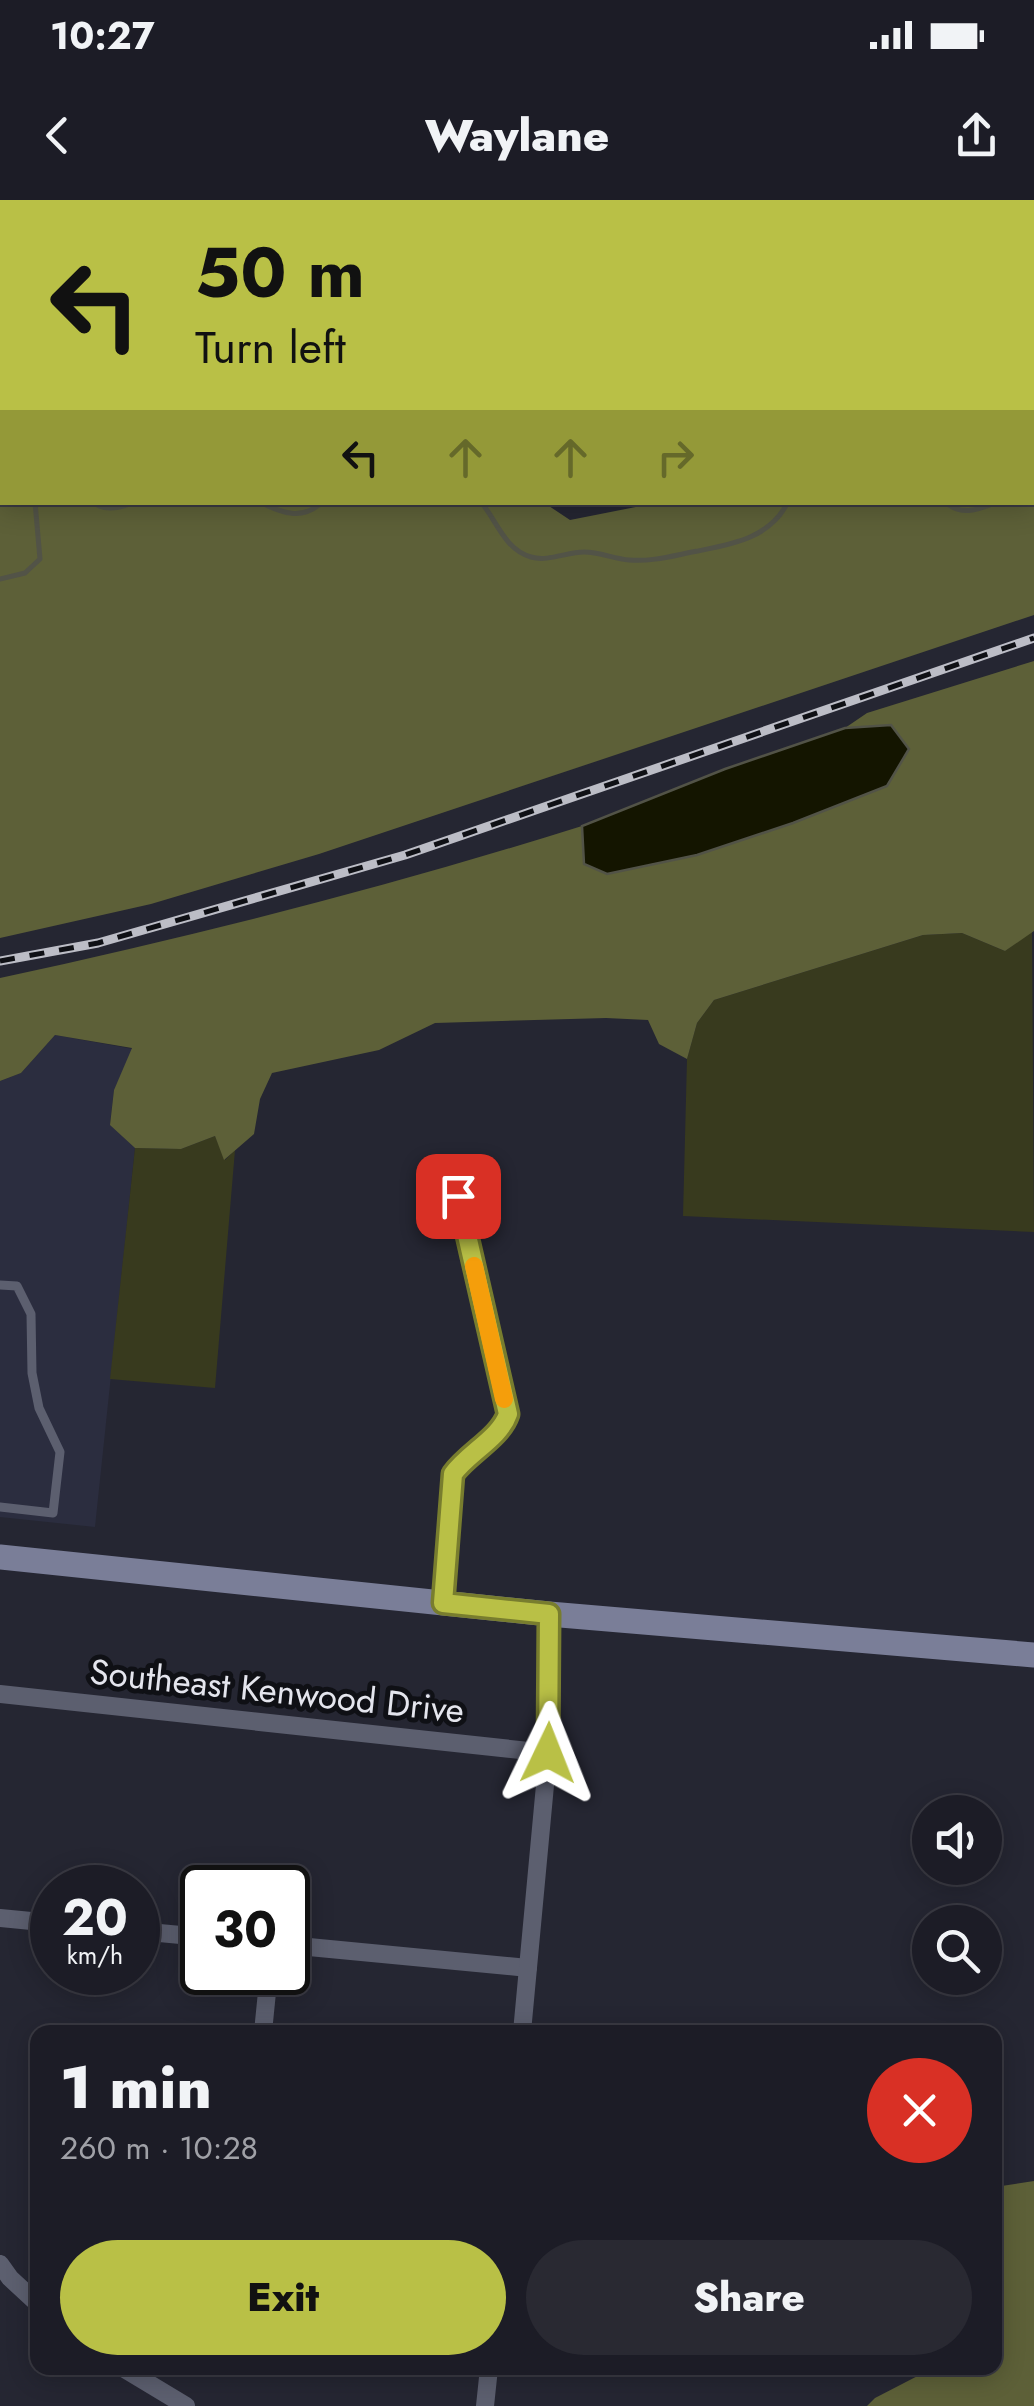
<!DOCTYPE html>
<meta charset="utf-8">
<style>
body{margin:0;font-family:Jost,sans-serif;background:#292932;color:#f1f3f6;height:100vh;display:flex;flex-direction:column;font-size:38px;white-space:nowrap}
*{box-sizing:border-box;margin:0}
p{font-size:32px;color:#a0a1a7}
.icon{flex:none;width:55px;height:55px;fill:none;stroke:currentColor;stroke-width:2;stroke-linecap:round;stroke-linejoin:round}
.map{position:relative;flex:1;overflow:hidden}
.drawer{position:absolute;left:30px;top:1825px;width:972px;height:350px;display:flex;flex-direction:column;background:#1c1c26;border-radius:20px;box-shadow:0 5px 25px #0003,0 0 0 2px #3a3a43}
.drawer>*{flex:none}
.top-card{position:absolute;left:0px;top:0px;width:1035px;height:305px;box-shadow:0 5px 25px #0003,0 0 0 2px #3a3a43;background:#b9c046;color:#111;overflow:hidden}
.buttons{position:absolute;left:912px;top:1595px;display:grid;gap:20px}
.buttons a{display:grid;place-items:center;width:90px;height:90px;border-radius:50%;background:#1c1c26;box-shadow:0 5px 25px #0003,0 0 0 2px #3a3a43;font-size:50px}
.speed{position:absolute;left:30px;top:1665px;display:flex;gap:20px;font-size:50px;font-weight:700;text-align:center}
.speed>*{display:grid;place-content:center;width:130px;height:130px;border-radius:50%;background:#1c1c26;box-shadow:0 5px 25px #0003,0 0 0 2px #3a3a43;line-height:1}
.speed small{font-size:25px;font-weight:400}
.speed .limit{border:5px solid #111;border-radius:15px;background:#fff;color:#111}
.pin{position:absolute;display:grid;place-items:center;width:85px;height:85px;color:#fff;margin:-42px;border-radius:20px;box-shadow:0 5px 15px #0006}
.me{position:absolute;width:110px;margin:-55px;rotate:2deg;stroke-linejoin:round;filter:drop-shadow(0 0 8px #0008)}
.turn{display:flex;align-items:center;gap:35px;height:210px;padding:0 30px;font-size:45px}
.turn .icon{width:130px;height:130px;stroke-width:2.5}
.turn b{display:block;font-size:70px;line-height:85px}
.lanes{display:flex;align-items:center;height:95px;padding:0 30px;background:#0003;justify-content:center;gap:50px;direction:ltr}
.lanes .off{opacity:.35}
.round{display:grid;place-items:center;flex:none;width:105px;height:105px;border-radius:52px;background:#292932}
.head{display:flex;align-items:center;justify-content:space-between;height:170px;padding:0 30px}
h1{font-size:60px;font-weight:800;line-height:75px}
.action{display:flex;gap:20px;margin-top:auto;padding:20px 30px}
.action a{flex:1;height:115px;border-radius:60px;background:#b9c046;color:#111;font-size:40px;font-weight:800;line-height:115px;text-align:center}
.action a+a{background:#292932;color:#f1f3f6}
.status{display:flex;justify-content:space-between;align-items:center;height:70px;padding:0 50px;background:#1c1c26;direction:ltr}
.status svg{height:28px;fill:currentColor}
header{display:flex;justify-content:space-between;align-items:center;height:130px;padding:0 30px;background:#1c1c26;font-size:45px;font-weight:800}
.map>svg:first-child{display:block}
.built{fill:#2b2d3f}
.green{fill:#383a1e}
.forest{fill:#5d6038}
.water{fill:#141500;stroke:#525347;stroke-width:2.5}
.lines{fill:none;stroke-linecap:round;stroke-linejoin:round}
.stream{stroke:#525347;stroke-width:5}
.lane{stroke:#5c5f6f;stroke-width:9}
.street{stroke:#5c5f6f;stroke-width:18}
.secondary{stroke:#7a7e98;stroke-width:25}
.rail-casing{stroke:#bcbdc6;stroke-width:9}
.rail{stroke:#0f1015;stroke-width:5;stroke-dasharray:15;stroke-linecap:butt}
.route-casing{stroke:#787d2e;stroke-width:25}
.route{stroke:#b9c046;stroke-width:18}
.slow{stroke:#f59e0b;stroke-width:18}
.labels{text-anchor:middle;stroke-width:10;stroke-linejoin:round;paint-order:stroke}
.street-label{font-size:35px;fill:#e4e5ed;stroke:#0f1015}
</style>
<div class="status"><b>10:27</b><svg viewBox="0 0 49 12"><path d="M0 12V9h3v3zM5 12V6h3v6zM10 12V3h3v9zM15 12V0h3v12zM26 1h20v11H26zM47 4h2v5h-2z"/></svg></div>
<header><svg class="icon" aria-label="back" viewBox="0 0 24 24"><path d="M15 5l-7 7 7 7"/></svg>Waylane<svg class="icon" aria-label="share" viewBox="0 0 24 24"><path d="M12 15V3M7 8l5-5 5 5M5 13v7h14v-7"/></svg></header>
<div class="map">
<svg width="1034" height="2206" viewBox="0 0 1034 2206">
<rect width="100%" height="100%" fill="#252632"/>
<path class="built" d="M55,835l78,14 -19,41 -4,34 25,24 -40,379 -95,-10v-436l21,-8z"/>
<g class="green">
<path d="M787,0h247v185l-2,-183z"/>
<path d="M1032,731l2,301 -351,-16 4,-157 10,-36 17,-23 209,-65 39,-2 43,18z"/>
<path d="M215,936l10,24 10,-10 -20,238 -105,-9 25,-231 46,1z"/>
</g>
<g class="forest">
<path d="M1034,185v230l-715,239 -168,50 -151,34v-484l2,-1v49h541l27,18 91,-18h371z"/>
<path d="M1034,461v270l-29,20 -43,-18 -39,2 -209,65 -17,23 -10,36 -28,-15 -11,-24 -42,-2 -171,5 -56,27 -107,23 -12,26 -6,35 -30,26 -9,-24 -34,13 -46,-1 -25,-23 4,-35 18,-42 -77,-13 -34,38 -21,8v-103c196,-42 391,-92 582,-152l2,38 23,10 90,-19 190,-69 4,-61 -46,3 22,-15z"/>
<path d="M1034,1981v225h-167l8,-8 58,-30h62v-181z"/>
</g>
<path class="water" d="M891,525l18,24 -22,37 -94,37 -96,32 -90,19 -23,-10 -2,-38 143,-57 120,-41z"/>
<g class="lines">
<g class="stream">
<path d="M1032,280l2,-1"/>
<path d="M93,302c12,10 28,6 41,0"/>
<path d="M260,302c21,11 43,19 62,0"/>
<path d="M481,302c16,19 24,48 50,55 17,5 36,-5 53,-5 16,0 30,7 45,8 24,2 46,-5 69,-9 35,-7 72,-13 90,-49"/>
<path d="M945,302c17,15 34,7 53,0"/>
<path d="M0,379l25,-6 15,-14 -5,-57"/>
</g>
<g class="lane">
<path d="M0,1085l17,1 14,28 1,59 7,35 21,44 -7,61 -53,-6"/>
<path d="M443,1400l10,-126 48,-47 7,-13 -50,-218"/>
</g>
<g class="street">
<path d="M88,0l2,2"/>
<path d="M116,0l1,2"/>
<path d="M0,77l2,-1"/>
<path d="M0,1494l548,59"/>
<path d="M0,1718l52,5"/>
<path d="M138,1731l64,6"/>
<path d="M288,1745l240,23"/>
<path d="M263,1832l6,-60"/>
<path d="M522,1832l26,-279 1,-139"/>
<path d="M0,2064l10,14 28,26"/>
<path d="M123,2168l63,38"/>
<path d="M485,2206l4,-38"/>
</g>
<path class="secondary" d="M0,1357l549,57 485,41"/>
<defs>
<path id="rail" d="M0,761l98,-18 307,-88 629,-217"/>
</defs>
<use href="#rail" class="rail-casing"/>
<use href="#rail" class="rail"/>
</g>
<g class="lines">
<defs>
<path id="route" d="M458,996l50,218c-8,24 -40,39 -55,60l-10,129 106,11 -1,139"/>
</defs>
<use href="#route" class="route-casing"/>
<use href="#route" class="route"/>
<path class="slow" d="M474,1066l30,133"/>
</g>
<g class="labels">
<g class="street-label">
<text transform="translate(277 1491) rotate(6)" y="12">Southeast Kenwood Drive</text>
</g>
</g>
</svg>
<div class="buttons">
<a><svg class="icon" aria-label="sound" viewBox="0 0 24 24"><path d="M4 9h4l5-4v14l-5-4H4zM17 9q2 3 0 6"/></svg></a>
<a><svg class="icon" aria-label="search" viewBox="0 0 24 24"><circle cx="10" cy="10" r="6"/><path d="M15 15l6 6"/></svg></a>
</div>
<div class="speed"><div>20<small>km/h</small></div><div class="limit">30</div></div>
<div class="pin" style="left:458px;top:996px;background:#d93025"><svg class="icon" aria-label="arrive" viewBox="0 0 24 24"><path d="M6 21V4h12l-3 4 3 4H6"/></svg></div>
<svg class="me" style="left:548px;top:1553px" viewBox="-20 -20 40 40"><path d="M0-17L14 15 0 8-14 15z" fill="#b9c046" stroke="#fff" stroke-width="4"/></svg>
<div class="top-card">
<div class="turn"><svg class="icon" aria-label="left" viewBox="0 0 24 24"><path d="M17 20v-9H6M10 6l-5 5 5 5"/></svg><div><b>50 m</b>Turn left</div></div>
<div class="lanes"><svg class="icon" aria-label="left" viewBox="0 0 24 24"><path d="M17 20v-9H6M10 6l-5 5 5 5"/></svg><svg class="icon off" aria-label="ahead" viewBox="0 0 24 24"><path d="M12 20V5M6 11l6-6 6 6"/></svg><svg class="icon off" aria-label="ahead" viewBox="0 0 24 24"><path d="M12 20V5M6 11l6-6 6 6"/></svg><svg class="icon off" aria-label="right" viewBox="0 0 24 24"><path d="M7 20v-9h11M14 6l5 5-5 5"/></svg></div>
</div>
<section class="drawer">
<div class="head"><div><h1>1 min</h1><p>260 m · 10:28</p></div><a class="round" style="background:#d93025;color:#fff"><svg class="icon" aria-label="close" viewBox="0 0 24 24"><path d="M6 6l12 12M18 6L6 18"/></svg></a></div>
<div class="action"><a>Exit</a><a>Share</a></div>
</section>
</div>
